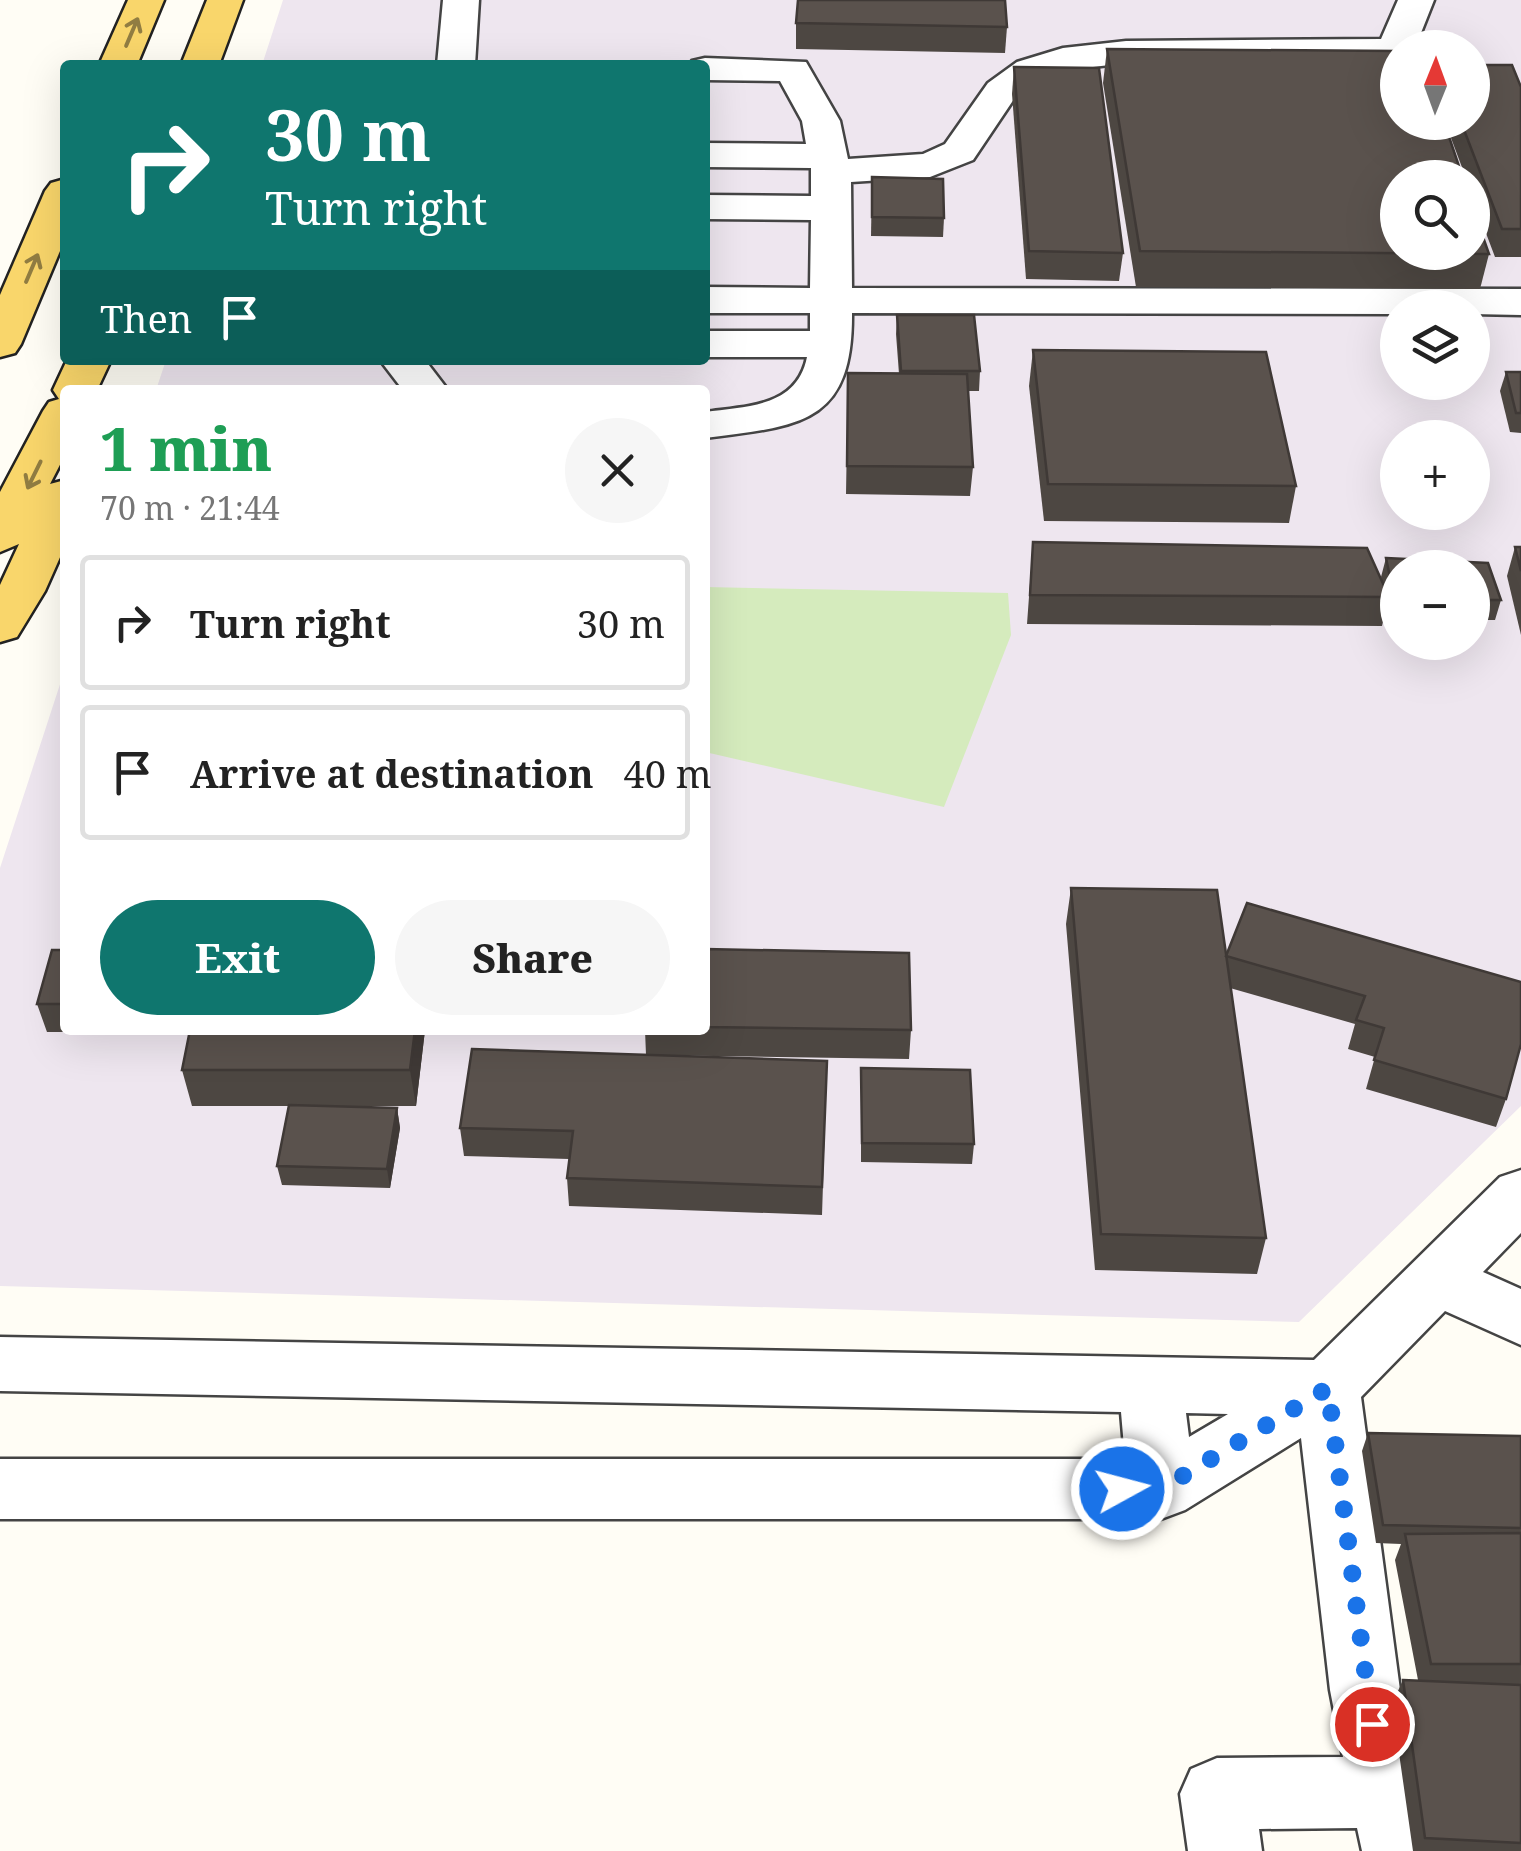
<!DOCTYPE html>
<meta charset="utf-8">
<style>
body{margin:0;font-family:"Noto Serif",serif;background:#f6f6f6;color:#222;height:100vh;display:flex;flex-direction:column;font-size:38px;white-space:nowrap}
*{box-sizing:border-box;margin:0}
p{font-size:32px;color:#767676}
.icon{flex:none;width:55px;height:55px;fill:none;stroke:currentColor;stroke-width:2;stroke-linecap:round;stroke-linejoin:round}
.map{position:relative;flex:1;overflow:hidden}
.drawer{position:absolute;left:60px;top:385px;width:650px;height:650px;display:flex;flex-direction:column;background:#fff;border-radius:10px;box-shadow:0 10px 40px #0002}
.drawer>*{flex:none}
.top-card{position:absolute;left:60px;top:60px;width:650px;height:305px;border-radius:10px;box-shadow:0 10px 40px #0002;background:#0f766e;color:#fff;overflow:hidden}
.needle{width:65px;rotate:1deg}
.controls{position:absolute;left:1380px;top:30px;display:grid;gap:20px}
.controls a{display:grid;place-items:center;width:110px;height:110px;border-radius:50%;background:#fff;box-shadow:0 10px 40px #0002;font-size:50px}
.pin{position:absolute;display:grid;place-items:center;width:85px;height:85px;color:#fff;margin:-42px;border:5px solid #fff;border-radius:50%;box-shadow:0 2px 10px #0007}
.me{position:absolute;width:110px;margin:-55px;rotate:83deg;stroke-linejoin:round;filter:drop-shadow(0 0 8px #0008)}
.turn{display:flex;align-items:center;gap:35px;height:210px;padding:0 40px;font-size:45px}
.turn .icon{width:130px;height:130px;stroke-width:2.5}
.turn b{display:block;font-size:70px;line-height:85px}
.then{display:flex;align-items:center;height:95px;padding:0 40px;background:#0003;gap:20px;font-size:38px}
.round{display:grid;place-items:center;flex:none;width:105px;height:105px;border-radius:52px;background:#f6f6f6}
.overview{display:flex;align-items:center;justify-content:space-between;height:170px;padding:0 40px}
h1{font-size:60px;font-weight:800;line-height:75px;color:#1e9e55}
.primary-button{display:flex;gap:20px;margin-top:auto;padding:20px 40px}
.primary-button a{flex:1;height:115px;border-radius:60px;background:#0f766e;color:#fff;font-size:40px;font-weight:800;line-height:115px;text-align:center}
.primary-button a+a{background:#f6f6f6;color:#222}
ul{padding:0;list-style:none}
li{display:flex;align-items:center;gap:30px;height:135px;margin:0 20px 15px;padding:0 20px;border:5px solid #e0e0e0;border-radius:10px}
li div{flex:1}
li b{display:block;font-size:38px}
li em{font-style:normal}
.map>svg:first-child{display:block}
.industrial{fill:#eee6ef;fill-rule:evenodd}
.green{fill:#d5ebbd}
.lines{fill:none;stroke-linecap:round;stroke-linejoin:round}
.minor-casing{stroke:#444;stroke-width:5}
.major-casing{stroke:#222;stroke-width:5}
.minor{fill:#fff;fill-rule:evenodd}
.major{fill:#f9d66b;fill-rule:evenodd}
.wall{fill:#4d4742}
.shaded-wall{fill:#3f3936}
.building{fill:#5a524d;stroke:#3f3936;stroke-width:2.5}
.oneway{stroke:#917d42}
.route{stroke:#1a73e8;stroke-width:18;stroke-dasharray:0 32.4}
</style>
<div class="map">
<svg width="1521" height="1851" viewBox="0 0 1521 1851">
<rect width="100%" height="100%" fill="#fffdf5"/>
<path class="industrial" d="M283,0h1238v1106l-222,216 -1299,-36v-418l65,-199v361h640v-640h-549l10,-30h539v-295h-443zM1398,48h74v74h-74zM1398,178h74v74h-74zM1398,308h74v74h-74zM1398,438h74v74h-74zM1398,568h74v74h-74z"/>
<path class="green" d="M705,587l303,6 3,42 -67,172 -239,-55z"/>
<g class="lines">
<defs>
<g id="minor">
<path d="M443,0h36l-4,65h-38z"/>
<path d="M1398,0h36l-19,48h-17v13l-272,2 -58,7 -25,8 -29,21 -41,61 -43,17 -79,5 1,106 669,1v26l-49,-1v-6h-74v6l-546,-1c1,112 -53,113 -147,125v-26c43,-6 92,-5 102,-55h-102v-26h105v-18h-105v-26l105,1 1,-68 -106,-1v-24l106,1v-28l-106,-1v-24l101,1 -4,-23 -22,-40 -75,-1v-15h-16l3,-4 13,-3 101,4 34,59 8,38 75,-5 22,-10 43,-61 29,-21 46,-14 63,-7 255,-2z"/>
<path d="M380,360h45l23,30h-45z"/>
<path d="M1521,1170v63l-38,39 38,17v56l-76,-34 -84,86 39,293 36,161h-74l-5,-23 -98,1 3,22h-74l-8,-57 11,-25 26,-11 126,-1 -13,-67 -29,-252 -116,72 -24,9h-1161v-60h1125l-4,-47 -1121,-21v-54l1314,23 186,-183zM1186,1413l42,1 -39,23z"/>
</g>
<g id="major">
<path d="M128,0h36l-27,65h-38z"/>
<path d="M207,0h36l-24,65h-38z"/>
<path d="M65,179v60l-44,105 -6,9 -15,4v-62l45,-104 6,-8z"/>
<path d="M67,360h44l-14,30h-32v65l-15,29 15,-4v66l-20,45 -28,46 -17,5v-57l19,-41 -19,8v-60l43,-81 6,-9 10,-3 -6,-9z"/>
</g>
</defs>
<use href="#minor" class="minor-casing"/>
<use href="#major" class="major-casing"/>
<use href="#minor" class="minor"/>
<use href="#major" class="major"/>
</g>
<g class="wall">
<path d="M796,23l211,4 -2,26 -209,-4z"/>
<path d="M1107,49l382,205 -9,35 -344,-2 -33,-204z"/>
<path d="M1014,67l109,186 -4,28 -93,-2 -14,-185z"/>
<path d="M1521,87v170h-26l-23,-61v-18h-6l-21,-56h27z"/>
<path d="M872,177l72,41 -1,19 -72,-1z"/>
<path d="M897,315l83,56 -1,20h-11l5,76 -3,29 -124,-2 2,-121 51,1 -3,-40z"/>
<path d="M1033,350l263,136 -7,37 -245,-2 -15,-135z"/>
<path d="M1506,372h15v61l-11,-1 -10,-41z"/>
<path d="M1033,542l334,6 15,34 -1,-5 5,-19 102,5 13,37 -6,20h-23v-52h-74v53h-7l-4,-16 -5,21 -355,-2z"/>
<path d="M1515,547h6v88l-14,-59z"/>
<path d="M1071,888l155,69 21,-54 259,196 -10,28 -130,-38 9,-32 -27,-8 7,-25 -125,-36 36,250 -9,36 -162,-4 -29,-346z"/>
<path d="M705,949l206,81 -2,29 -263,-4 -1,-25h60z"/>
<path d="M65,950v80h118l-1,2h-135l-10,-28z"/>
<path d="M190,1030h235l-9,76h-113l94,2 3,20 -10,60 -108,-3 -5,-19 12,-60h-97l-10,-36z"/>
<path d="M827,1061l-5,154 -253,-9 -2,-28 2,-19 -105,-3 -4,-28z"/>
<path d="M861,1068l113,76 -2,20 -111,-2z"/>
<path d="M1368,1433l153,3v415h-108l-21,-147 11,-24h15l-23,-120 6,-16 -25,-1 -14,-92z"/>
</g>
<g class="shaded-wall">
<path d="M415,1030h10l-9,76 -6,-36z"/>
<path d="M397,1108l3,20 -10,60 -3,-19z"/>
</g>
<g class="building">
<path d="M798,0h207l2,27 -211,-4z"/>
<path d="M1107,49l291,2v71h46l19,56h-65v74h74v-46l17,48 -349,-3z"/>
<path d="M1472,65h40l9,22v142h-19l-41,-107h11z"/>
<path d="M1014,67l85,1 24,185 -94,-2z"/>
<path d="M872,177l71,2 1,39 -72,-1z"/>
<path d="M897,315h77l6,56h-79z"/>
<path d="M1033,350l233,2 30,134 -248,-2z"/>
<path d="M1506,372h15v41h-5z"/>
<path d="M848,373l119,1 6,93 -126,-1z"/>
<path d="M1033,542l334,6 22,49 -359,-2z"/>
<path d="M1515,547h6v24z"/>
<path d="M1386,558l102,5 13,37h-29v-32h-74v33h-3z"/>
<path d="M1071,888l146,2 49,348 -165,-4z"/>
<path d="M1247,903l274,79v62l-15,55 -132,-39 10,-32 -28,-8 9,-24 -139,-40z"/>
<path d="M705,949l204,4 2,77 -206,-3z"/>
<path d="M52,950h13v54h-28z"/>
<path d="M190,1030h225l-5,40h-228z"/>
<path d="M472,1049l355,12 -5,126 -255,-9 6,-47 -113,-3z"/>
<path d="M861,1068l109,2 4,74 -112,-1z"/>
<path d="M289,1105l108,3 -10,61 -110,-3z"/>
<path d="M1368,1433l153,3v92l-138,-3z"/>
<path d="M1521,1533v131h-90l-26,-130z"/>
<path d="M1403,1680l118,5v158l-96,-5z"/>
</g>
<defs><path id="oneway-shaft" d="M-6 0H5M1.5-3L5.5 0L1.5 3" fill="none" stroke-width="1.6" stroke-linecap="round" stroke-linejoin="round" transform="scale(2.5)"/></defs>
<g class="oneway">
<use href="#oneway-shaft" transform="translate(132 32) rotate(-67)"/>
<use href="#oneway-shaft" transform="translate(32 268) rotate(-67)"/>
<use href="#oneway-shaft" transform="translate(34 475) rotate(116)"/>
</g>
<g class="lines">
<path class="route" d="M1122,1489h39l167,-101 44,336"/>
</g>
</svg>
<div class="controls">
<a><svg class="needle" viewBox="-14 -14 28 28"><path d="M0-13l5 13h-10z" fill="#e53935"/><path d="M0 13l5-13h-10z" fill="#767676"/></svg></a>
<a><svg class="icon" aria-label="search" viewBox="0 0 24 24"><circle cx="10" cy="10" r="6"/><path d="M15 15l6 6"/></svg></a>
<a><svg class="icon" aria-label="layers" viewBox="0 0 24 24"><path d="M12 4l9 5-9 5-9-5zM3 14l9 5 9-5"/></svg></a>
<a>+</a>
<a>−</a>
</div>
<div class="pin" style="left:1372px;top:1724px;background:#d93025"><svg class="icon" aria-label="arrive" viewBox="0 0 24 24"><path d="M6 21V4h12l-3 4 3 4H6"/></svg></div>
<svg class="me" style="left:1122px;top:1489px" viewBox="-20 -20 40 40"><circle r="17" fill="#1a73e8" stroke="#fff" stroke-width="3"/><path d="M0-11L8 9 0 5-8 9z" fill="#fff"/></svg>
<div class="top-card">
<div class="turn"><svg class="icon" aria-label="right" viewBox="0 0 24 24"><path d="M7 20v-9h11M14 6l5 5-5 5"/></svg><div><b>30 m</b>Turn right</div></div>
<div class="then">Then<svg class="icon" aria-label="arrive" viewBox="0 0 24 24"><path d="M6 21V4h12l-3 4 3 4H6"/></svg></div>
</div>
<section class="drawer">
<div class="overview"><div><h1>1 min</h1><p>70 m · 21:44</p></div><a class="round"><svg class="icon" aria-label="close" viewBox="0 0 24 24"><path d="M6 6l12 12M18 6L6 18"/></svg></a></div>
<ul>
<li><svg class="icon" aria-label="right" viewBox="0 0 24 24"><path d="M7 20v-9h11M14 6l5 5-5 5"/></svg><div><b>Turn right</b></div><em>30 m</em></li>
<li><svg class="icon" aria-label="arrive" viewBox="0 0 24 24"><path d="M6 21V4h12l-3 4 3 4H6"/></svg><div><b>Arrive at destination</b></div><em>40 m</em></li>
</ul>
<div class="primary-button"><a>Exit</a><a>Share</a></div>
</section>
</div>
